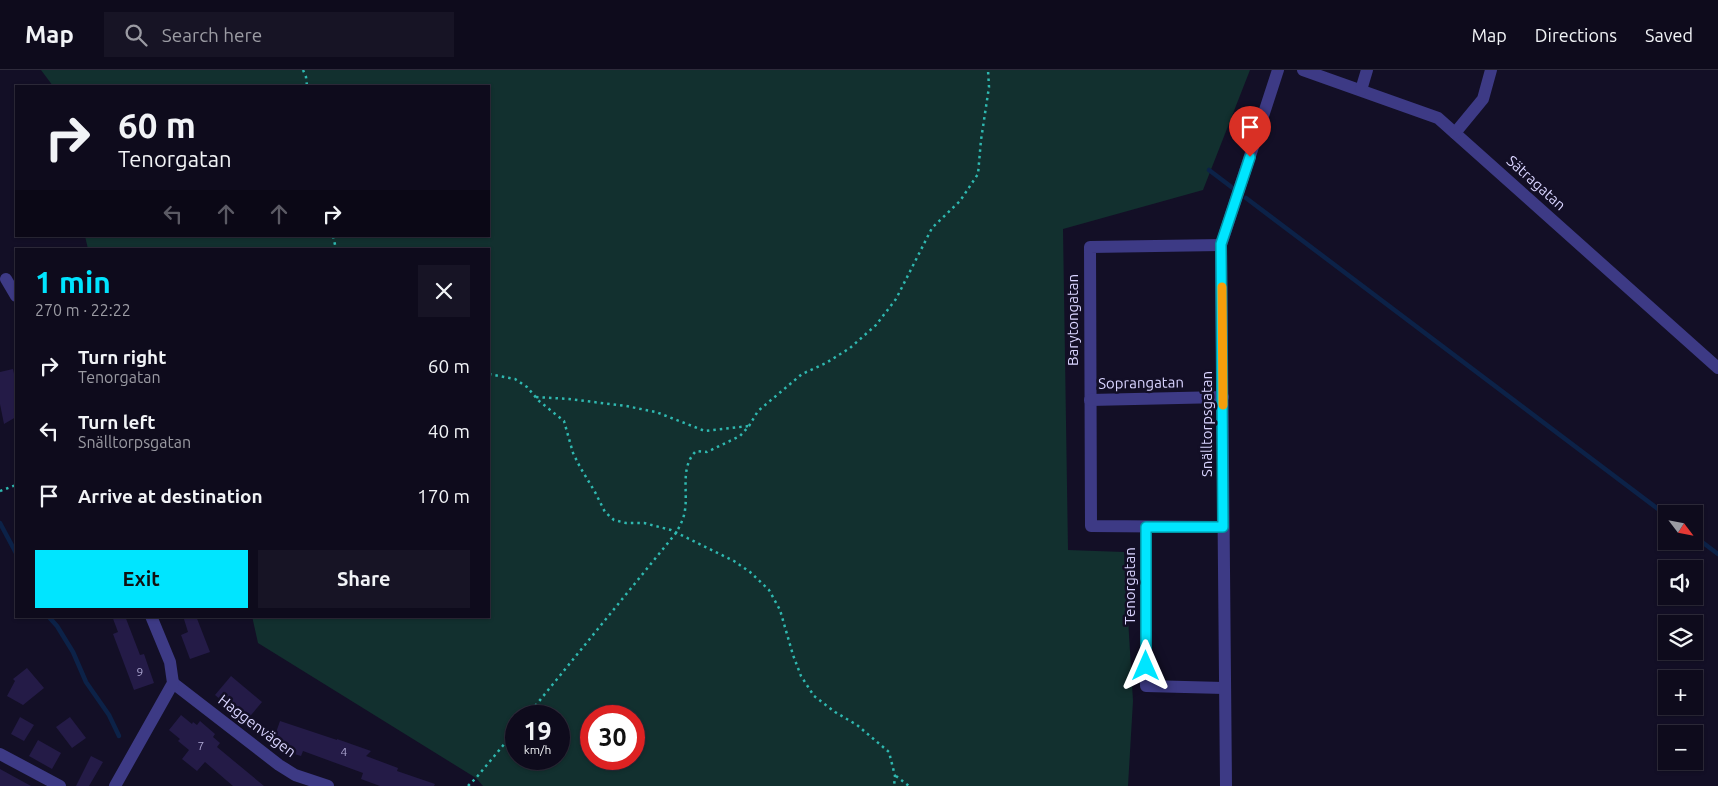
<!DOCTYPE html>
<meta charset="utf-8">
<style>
body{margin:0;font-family:Ubuntu,sans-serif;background:#171425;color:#f1f3f6;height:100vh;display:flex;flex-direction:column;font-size:19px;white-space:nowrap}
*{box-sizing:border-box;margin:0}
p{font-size:16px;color:#9b9ba3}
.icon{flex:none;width:28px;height:28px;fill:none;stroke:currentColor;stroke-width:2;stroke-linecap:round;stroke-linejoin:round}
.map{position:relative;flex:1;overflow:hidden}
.drawer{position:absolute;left:15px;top:178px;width:475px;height:370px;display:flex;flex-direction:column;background:#0e0b1c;border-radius:0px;box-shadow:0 1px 4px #0004,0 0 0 1px #2e2b3b}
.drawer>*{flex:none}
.guide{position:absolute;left:15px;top:15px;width:475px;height:152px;border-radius:0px;box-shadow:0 1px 4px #0004,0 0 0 1px #2e2b3b;background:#0e0b1c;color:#f1f3f6;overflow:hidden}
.needle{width:32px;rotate:122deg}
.buttons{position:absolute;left:1658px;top:435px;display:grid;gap:10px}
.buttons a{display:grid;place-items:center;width:45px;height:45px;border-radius:0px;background:#0e0b1c;box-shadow:0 1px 4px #0004,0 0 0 1px #2e2b3b;font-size:25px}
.speed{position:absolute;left:505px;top:635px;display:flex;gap:10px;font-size:25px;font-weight:700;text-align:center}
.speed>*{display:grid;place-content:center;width:65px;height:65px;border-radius:50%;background:#0e0b1c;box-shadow:0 1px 4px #0004,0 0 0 1px #2e2b3b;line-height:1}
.speed small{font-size:12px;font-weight:400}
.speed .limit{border:8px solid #d22;background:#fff;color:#111}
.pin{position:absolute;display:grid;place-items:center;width:42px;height:42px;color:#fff;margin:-51px -21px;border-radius:50% 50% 50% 0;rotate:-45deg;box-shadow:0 0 5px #0007}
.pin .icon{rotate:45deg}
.me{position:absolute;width:55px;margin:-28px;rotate:0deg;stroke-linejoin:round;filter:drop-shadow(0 0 4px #0008)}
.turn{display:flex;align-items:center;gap:18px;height:105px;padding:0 20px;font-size:22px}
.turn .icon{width:65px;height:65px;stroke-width:2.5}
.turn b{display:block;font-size:35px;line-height:42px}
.lanes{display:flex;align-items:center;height:48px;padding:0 20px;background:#0003;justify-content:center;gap:25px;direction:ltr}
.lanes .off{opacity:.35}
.round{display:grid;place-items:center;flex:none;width:52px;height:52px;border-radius:0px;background:#171425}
.summary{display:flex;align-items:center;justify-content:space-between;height:85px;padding:0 20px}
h1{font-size:30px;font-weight:700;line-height:38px;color:#00e5ff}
.primary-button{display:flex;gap:10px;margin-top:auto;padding:10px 20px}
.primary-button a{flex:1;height:58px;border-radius:0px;background:#00e5ff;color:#111;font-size:20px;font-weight:700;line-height:58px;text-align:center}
.primary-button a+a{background:#171425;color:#f1f3f6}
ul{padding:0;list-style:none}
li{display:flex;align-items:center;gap:15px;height:65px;padding:0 20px}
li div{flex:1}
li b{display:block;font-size:19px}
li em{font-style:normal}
header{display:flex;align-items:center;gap:30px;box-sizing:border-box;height:70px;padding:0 25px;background:#0e0b1c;border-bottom:1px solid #2e2b3b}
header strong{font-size:24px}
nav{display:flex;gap:28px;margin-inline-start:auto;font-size:18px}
.search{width:350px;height:45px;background:#171425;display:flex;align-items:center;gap:12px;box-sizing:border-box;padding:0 18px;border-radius:0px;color:#9b9ba3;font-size:19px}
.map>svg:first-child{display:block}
.green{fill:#12302f;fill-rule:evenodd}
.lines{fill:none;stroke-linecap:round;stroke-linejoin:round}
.stream{stroke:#0c2248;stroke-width:4.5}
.building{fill:#241b47}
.path{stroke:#2fb8b0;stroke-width:2.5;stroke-dasharray:2.5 4;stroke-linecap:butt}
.street{stroke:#3d3a85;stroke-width:12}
.route-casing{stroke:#0095a6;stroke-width:12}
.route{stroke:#00e5ff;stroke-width:9}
.slow{stroke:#f59e0b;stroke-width:9}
.labels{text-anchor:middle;stroke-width:5;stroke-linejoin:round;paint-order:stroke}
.number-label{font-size:12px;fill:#aca6d1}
.street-label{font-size:15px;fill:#d9d4ff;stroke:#130f26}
</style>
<header>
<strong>Map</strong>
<div class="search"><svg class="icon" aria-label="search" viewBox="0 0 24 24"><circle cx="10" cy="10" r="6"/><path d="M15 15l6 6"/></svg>Search here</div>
<nav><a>Map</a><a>Directions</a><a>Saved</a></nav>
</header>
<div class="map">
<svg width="1718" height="716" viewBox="0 0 1718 716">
<rect width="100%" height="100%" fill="#130f26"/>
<path class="green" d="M41,0h1209l-47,120 -140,39 5,321 56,2 9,149 -5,85h-645l-7,-8 -218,-135 -6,-27h237v-367h-401l-3,-13h404v-150h-436zM516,646h43v43h-43zM591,646h43v43h-43z"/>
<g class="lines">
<g class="stream">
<path d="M1209,100l29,22"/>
<path d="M1246,128l420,317"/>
<path d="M0,453l16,30"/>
<path d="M1694,466l24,18"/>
<path d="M48,546l9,10 16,26 13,30 23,33 10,21"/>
</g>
</g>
<g class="building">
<path d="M13,299l3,14v34l-12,7 -4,-20v-32z"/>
<path d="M112,546h13l15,39 4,-1 10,29 -20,7 -21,-56 5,-2z"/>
<path d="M183,546h13l14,36 -20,7 -9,-24 7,-3z"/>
<path d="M27,598l17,20 -21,17 -16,-9 8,-15 -2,-2z"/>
<path d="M231,606l31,26 -16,19 -31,-26z"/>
<path d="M181,645l11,9 1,-2 4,3 3,-4 15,13 -2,3 7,6 -3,4 47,39h-31l-28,-24 -8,9 -15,-12 7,-9 -11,-9 2,-2 -11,-9z"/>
<path d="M20,647l14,8 -10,16 -13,-7z"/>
<path d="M70,647l16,21 -14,10 -16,-21z"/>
<path d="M280,651l57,19v-1l34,12 -5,5 32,12 -1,3 38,13 -1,2h-54l-19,-7 2,-6 -60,-22 -2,5 -30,-9z"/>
<path d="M38,670l23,13 -9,16 -23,-13z"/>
<path d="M91,686l12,6 -14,24h-13z"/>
<path d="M0,699l31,17h-31z"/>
</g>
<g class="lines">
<g class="path">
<path d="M303,0l3,7 1,9"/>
<path d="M333,166l3,13"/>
<path d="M489,304l26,5 12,8 12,14 25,20 9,32 7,14 15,25 10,20 9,8 12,3h18l27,7 63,31 16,11 19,18 11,20 13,45 8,21 13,20 21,16 22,13 32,27 6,24 -1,10"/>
<path d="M536,327l33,2 57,7 30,6 49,19 44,-5"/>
<path d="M0,421l16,-6"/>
<path d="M527,646l149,-183c4,-7 8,-15 9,-23 3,-19 -5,-43 11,-59l11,1 33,-16 9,-10 9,-15 44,-37 24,-11 24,-15 26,-23 20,-26 36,-71 28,-27 18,-27 3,-34 8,-53 -1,-17"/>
<path d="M896,706l13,10"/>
<path d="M468,716l8,-8 40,-48"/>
</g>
<g class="street">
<path d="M1303,0l135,48 280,250"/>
<path d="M1361,20l6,-20"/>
<path d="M1455,63l28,-34 8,-29"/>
<path d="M1221,175l-131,2 1,279 132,1"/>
<path d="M6,209l10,17"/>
<path d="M1090,330l133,-3"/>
<path d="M1146,457v159l78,2"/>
<path d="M173,613l106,82 16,10 33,11"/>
<path d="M0,684l60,32"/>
<path d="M115,716l58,-103 -3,-21 -19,-46"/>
<path d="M1226,716l-5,-541 57,-175"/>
</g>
</g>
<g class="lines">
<defs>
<path id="route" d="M1146,596v-139h77l-2,-283 29,-87"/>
</defs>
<use href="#route" class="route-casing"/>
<use href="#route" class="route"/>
<path class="slow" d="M1222,217l1,118"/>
</g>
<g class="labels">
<g class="number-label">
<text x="140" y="606">9</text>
<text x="201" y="680">7</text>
<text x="344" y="686">4</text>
</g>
<g class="street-label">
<text transform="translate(1536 113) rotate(42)" y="5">Sätragatan</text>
<text transform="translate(1073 250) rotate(-90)" y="5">Barytongatan</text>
<text transform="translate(1141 313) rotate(-1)" y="5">Soprangatan</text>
<text transform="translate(1207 354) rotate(-90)" y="5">Snälltorpsgatan</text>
<text transform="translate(1130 516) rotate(-90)" y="5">Tenorgatan</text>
<text transform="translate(257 656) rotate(37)" y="5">Haggenvägen</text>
</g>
</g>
</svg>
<div class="buttons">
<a><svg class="needle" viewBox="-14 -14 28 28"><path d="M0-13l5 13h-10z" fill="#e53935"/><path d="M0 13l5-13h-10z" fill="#9b9ba3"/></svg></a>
<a><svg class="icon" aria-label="sound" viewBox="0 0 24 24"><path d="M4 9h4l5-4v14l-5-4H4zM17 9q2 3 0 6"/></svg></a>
<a><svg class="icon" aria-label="layers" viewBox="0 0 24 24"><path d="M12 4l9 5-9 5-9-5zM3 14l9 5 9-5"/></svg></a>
<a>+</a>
<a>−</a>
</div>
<div class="speed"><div>19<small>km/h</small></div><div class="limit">30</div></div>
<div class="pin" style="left:1250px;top:87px;background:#d93025"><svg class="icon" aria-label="arrive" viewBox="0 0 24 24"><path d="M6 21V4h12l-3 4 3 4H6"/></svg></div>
<svg class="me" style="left:1146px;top:596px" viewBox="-20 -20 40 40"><path d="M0-17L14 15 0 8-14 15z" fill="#00e5ff" stroke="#fff" stroke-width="4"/></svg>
<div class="guide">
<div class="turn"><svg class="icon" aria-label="right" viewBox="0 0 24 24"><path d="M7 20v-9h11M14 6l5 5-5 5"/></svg><div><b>60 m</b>Tenorgatan</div></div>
<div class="lanes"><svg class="icon off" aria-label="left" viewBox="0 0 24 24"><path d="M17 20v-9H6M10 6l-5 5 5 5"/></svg><svg class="icon off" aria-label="ahead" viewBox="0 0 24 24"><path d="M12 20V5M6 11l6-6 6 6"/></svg><svg class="icon off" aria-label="ahead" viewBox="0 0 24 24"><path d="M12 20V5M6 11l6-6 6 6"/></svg><svg class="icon" aria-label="right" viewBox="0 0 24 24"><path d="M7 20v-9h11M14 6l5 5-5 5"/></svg></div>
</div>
<section class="drawer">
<div class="summary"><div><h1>1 min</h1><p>270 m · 22:22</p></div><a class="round"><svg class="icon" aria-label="close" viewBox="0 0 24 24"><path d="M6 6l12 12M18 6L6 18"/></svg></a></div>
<ul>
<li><svg class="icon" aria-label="right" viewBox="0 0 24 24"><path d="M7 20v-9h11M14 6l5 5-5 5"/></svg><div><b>Turn right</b><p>Tenorgatan</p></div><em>60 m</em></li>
<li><svg class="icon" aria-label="left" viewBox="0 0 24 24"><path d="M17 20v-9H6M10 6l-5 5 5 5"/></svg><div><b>Turn left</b><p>Snälltorpsgatan</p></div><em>40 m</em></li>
<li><svg class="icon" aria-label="arrive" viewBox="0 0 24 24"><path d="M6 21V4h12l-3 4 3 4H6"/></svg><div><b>Arrive at destination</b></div><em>170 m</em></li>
</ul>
<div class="primary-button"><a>Exit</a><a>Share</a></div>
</section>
</div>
